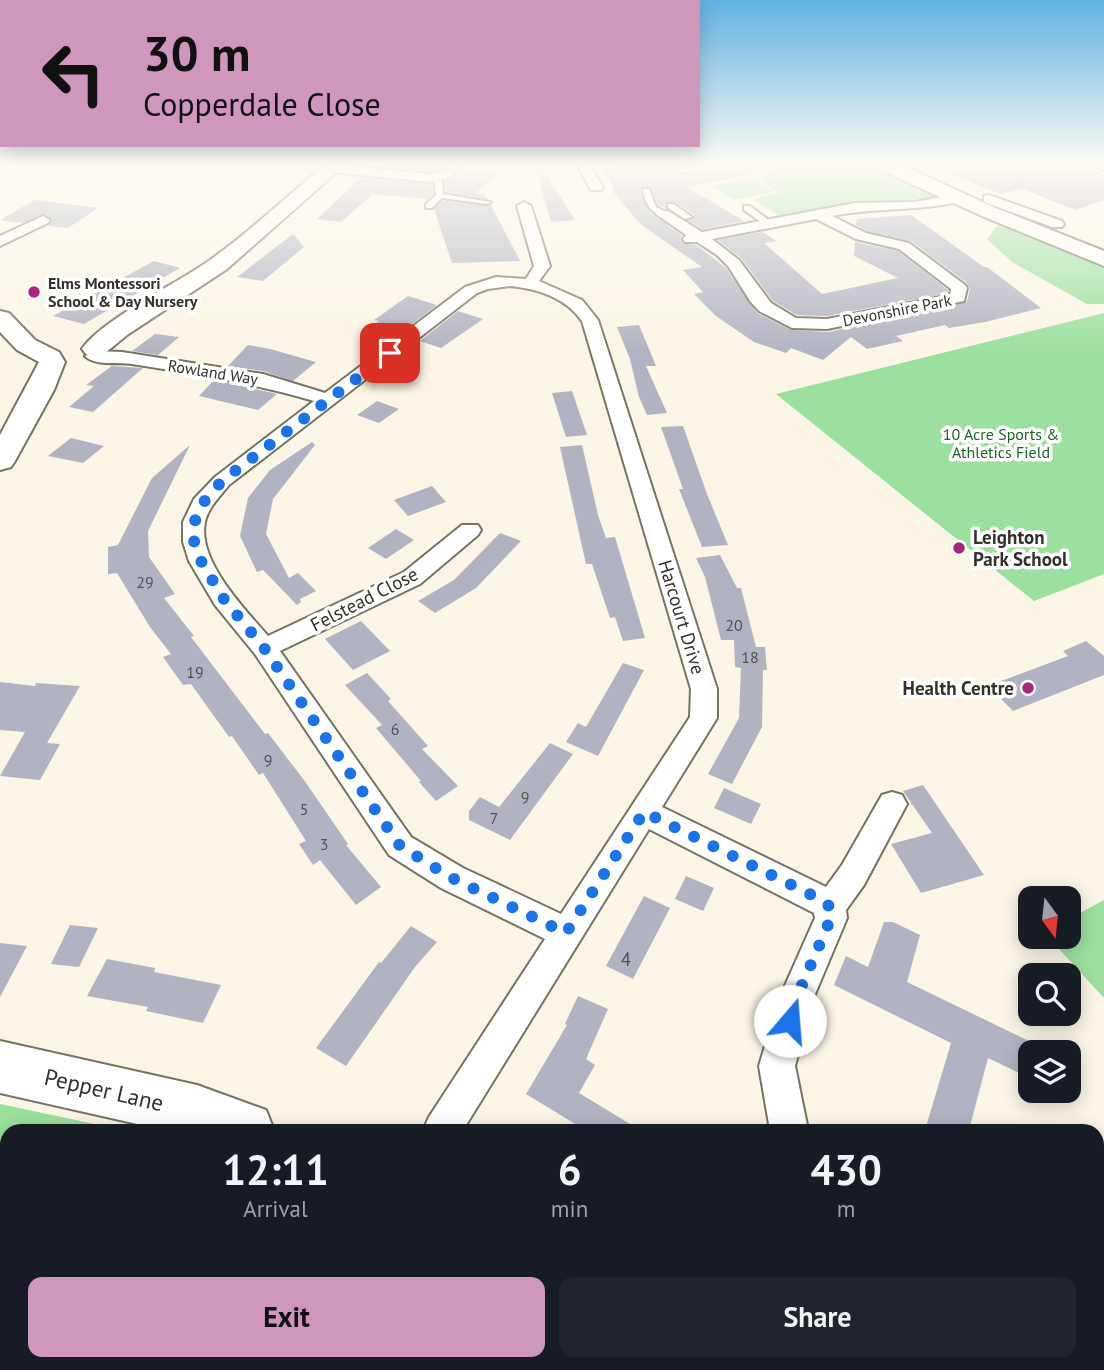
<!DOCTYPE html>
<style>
body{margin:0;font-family:"PT Sans",sans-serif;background:#20242c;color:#f1f3f6;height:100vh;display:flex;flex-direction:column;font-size:26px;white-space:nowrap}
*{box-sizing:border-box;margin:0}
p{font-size:23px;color:#9ea1a6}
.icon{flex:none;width:38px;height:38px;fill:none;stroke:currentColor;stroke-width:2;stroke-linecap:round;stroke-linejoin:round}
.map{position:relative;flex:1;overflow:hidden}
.details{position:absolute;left:0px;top:1124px;width:1104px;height:247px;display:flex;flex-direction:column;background:#171b24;border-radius:21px 21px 0 0;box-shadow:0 4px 18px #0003}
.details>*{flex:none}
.banner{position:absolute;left:0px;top:0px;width:700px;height:147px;box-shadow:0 4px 18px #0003;background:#d097bc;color:#111;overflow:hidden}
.needle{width:46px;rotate:165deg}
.buttons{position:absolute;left:1018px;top:886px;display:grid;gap:14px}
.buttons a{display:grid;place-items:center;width:63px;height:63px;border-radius:14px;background:#171b24;box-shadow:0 4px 18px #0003;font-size:35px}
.pin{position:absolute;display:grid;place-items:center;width:60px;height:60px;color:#fff;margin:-30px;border-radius:14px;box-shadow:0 4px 10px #0006}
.me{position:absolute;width:77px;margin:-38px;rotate:18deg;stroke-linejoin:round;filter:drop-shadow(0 0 5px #0008)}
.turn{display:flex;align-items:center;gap:24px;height:147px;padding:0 28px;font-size:32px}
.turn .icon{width:91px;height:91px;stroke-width:2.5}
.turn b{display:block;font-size:49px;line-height:60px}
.eta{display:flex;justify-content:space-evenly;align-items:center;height:119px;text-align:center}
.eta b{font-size:42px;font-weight:600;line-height:49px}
.button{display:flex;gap:14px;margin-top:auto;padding:14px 28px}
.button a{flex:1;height:80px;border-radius:14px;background:#d097bc;color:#111;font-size:28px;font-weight:600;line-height:80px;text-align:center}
.button a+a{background:#20242c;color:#f1f3f6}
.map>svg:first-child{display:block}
.green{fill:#9be09e}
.building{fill:#b2b3c2}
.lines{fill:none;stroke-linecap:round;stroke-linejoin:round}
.lane-casing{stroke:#767264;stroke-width:4}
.street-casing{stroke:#767264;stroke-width:4}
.secondary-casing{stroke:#767264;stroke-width:4}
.primary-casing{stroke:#767264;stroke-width:4}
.lane{fill:#fff;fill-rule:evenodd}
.street{fill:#fff;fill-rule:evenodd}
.secondary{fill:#fff;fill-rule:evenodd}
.primary{fill:#fff;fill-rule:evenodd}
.route{stroke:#1a73e8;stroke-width:12;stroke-dasharray:0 21.6}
.poi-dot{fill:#a82674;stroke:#fff;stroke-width:2.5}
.labels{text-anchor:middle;stroke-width:7;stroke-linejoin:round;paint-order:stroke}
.far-poi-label{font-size:16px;font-weight:bold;fill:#33312b;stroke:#fff;text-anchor:start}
.far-street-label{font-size:16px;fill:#33312b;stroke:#fff}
.far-park-label{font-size:16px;fill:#1b6526;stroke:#fff}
.number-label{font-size:16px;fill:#535251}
.poi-label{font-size:19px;font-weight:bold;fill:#33312b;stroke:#fff;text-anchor:start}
.street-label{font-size:19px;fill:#33312b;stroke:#fff}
.near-number-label{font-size:19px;fill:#535251}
.near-street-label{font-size:23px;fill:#33312b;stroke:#fff}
</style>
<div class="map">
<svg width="1104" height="1370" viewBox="0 0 1104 1370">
<rect width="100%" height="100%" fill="#faf5e5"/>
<g class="green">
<path d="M763,163h107l64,32 1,5 -83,3 -68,16 -31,-20 25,-6 -20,-14 16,-9z"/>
<path d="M752,178l22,14 -41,8 -22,-14z"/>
<path d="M998,225l106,41v38h-17l-75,-42 -25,-23z"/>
<path d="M1104,313v261l-70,27 -258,-207z"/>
<path d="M1104,900v98l-57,-62h22v-17z"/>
<path d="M0,1104l123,26h-116v233h522l9,7h-538z"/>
</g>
<g class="building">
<path d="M384,163h21l37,4 -12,4 -50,-5z"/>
<path d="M638,163h28l19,13 7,-4 -11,-9h79l1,9 -74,15 57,34 -41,8 -14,-8 5,-3v-3l-18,-13h-10v6l-8,-3 -8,-18h-9v7l9,18 32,24 -2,3 3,4 13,2 30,23 31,45 34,17 37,2 139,-30 3,-13 -3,-6 -56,-42 -44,-10 -11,-6 1,-6 54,-4 73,52h3l54,41 -56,14 -36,6 -4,-3 -49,11 7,5 -36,8 -16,-12 -28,23 -32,-12 -5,5 -32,-11 -38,-26 -22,-22 9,-2 -20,-22 19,-3 -62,-43 -29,-35h4l-13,-19z"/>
<path d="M983,163h90l31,12v25l-28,10 -54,-21 -21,5 -55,-21z"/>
<path d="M541,166l34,54 -24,2 -15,-54z"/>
<path d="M462,169l37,4 -24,21 9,-1 3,6 -42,-7v-11l9,-2z"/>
<path d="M365,178l67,6 1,10 -5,5 -55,-5 -32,28 -24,-3 42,-40z"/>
<path d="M35,200l63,8 -30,20 -20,-2 5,-7 -9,-5 -22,9 -22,-3z"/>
<path d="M443,201l48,4 29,56 -68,2 -18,-54z"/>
<path d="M762,232l15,9 -13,2 58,51 76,-16 -44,-22 1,-14 43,9 50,39v3l-121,23 -30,-1 -24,-14 -32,-43 -23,-18z"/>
<path d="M293,234l11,13 -41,34 -26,-4z"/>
<path d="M154,261l26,7 -96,56 -31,-8z"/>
<path d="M408,296l29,9 -38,29 -27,-9 7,-4 -5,-1z"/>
<path d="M458,311l25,8 -42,29 -21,-7z"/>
<path d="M639,325l17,41h-10l21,47 -20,2 -8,-18 -9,-38 -13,-32z"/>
<path d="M155,334l24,3 -21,18 -26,-4z"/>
<path d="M248,345l22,4 46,13 -23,19 -30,-10 -35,-5z"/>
<path d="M112,366l31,2 -50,44 -24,-5 25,-21 -8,-1z"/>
<path d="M214,380l32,7 31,7 -19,16 -59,-14z"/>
<path d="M572,391l15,44 -21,2 -14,-44z"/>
<path d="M377,401l22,8 -20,14 -22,-8z"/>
<path d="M683,426l24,68 21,51 -26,2 -23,-58h4l-22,-62z"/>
<path d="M71,438l33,8 -21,17 -35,-7z"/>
<path d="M312,442l3,3 -42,54 -7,35 23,44 9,-5 18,18 -16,8 1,3 -4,3 -34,-35 -6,2 -17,-36 8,-38 22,-28z"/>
<path d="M190,445l-42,86 1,26 26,37 -11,4 30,38 -3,1 74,97 3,-1 36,47 44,64 -2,1 35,42 -25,18 -36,-45 -7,5 -14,-21 7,-3 -43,-68 -4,2 -27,-39 -3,1 -38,-53 -8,1 -20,-28 8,-3 -21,-27 -33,-54 -9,1v-27l10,-2 34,-67z"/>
<path d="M582,445l16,70 8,23 9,-1 30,101 -22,3 -8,-24 -5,1 -18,-54h-6l-26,-117z"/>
<path d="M432,486l14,16 -38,14 -14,-16z"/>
<path d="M396,529l18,11 -28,19 -18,-11z"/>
<path d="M500,533l21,8 -45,47 -41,25 -17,-12 36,-21z"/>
<path d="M720,555l17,33h4l15,59h9l2,23h-4l-1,57 -30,57 -24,-10 31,-56 2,-50 -6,-1 -1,-27h-13l-16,-63 -9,-19z"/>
<path d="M361,621l29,30 -37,19 -28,-31z"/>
<path d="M1086,641l18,15v19l-91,36 -25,-25 80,-30 -5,-5z"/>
<path d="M623,663l21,7 -46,86 -32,-14 12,-19 8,4z"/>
<path d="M367,673l24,26 -3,2 40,45 -6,3 36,37 -22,15 -17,-19 2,-1 -45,-53 6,-3 -37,-40z"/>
<path d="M0,682l35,4 1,-3 44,3 -33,57 13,1 -20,36 -40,-4 25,-44 -25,-2z"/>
<path d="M550,743l23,11 -63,86 -41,-20v-9l11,-14 19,10z"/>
<path d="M923,785l61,90 -63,18 -30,-49 41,-11 -29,-42z"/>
<path d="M724,788l37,16 -10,20 -37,-16z"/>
<path d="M686,876l28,12 -11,23 -28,-12z"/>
<path d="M644,896l26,12 -37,71 -27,-13z"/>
<path d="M884,922h9l27,13 -13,47 120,58 -8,33 -31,-15 -19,72h-44l26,-87 -117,-58 12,-29 22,11z"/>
<path d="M70,925l28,3 -19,39 -28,-3z"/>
<path d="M411,926l26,16 -22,25 -69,99 -30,-18 63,-86 2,1z"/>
<path d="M0,943l27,3 -27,51z"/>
<path d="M107,959l48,9 -1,4 67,13 -18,38 -57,-12 2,-4 -61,-11z"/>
<path d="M578,996l30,13 -22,50 9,6 -16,28 61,37h-55l-59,-36 41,-69 -2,-1z"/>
</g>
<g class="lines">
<defs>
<g id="lane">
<path d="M668,163h8l13,9 -5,1z"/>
<path d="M438,176l4,2 1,16 48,8 -4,2 -45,-6 -10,10h-6v-4l10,-9 -2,-17z"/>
<path d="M643,189h6l7,18 10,5v4c-15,-1 -22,-14 -23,-27z"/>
<path d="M668,204h6l18,13 -7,2 -17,-11z"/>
<path d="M744,206h6l25,19 -7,2 -24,-17z"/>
</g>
<g id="street">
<path d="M451,163h13l-12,14 -22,5 -98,-10 -6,-4 6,-4 98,10 12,-3z"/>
<path d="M576,163h12l15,24 -2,3h-10z"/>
<path d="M1089,163h15v7z"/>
<path d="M957,194l7,4 -2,3c-45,11 -86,6 -130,15l34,17 43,10 56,42 2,3 -3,13 -137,28 -35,-1 -33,-17 -9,-10 -22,-35 -11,-11 -20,-13h-12l-2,-3 3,-4 -30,-21 2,-3h10l34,21 153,-29 60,-1zM816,219l40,20 43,10 52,40 -1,6 -123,24 -31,-1 -25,-15 -32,-43 -27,-21z"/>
<path d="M989,195l73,26 2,3 -2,3h-10l-68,-25v-6z"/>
<path d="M524,202l7,4 19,60 -11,15 43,19 16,20 119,369v29l-55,89 164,80 16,-22 40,-70 10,-3 10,3 5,9 -43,81 -18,25 1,8 -34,81 -18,67 13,64h-38l-11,-64 20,-67 36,-81 -1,-5 -165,-84 -186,301h-40l6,-13 116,-178 -104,-51 -52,-33 -134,-201 -40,-49 -26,-44 -6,-19v-20l11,-23 21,-22 99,-76c-60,-18 -120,-27 -182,-37 -13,-2 -38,2 -47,-8l9,-5 28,1 141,22 62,19 140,-106 31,-10 30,2 8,-13 -17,-60zM510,286c28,3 55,11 72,35l109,368 -1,28 -129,197 -98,-46 -52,-31 -131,-186 140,-67 58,-49 3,-5 -3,-5h-16l-58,47 -136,64c-23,-27 -71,-75 -63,-114 3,-14 15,-26 24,-37l248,-192 11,-4z"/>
<path d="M43,216l7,4 -2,3 -48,23v-10z"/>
<rect x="779" y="1363" width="44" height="7"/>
</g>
<g id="secondary">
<path d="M327,163h20l-120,106 -100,66 -23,19 -9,3 -9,-3 -4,-5c21,-30 96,-66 128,-89 41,-29 78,-65 117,-97z"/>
<path d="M0,311l9,2 26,27 24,12 6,10 -11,28 -39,71 -4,6 -11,3v-35l39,-73 -22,-12 -17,-18z"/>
<path d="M0,1041l197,44 69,25 8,20h-110l-164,-37z"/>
<path d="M549,1363h70l3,7h-70z"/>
</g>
<path id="primary" d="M872,163h25l99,45 108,43v15l-122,-50 -108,-49z"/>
</defs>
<use href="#lane" class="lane-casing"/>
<use href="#street" class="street-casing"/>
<use href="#secondary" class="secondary-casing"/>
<use href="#primary" class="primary-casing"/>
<use href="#lane" class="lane"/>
<use href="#street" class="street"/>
<use href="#secondary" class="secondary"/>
<use href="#primary" class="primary"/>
</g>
<linearGradient id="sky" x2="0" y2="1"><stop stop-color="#61b1e3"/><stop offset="0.46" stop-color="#fdfaf3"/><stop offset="1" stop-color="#fdfaf3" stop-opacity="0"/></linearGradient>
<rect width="1104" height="355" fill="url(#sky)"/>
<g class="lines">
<path class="route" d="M390,353l-168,128 -20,23 -8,19v18l7,20 22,37 41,50 136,198 52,32 114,55 78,-121 180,89 6,6 1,11 -35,81 -6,22"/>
</g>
<g class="poi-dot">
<circle cx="34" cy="292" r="7"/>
<circle cx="959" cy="548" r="7"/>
<circle cx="1028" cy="688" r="7"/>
</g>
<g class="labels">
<g class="far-poi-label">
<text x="48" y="289">Elms Montessori<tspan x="48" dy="18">School &amp; Day Nursery</tspan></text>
</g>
<g class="far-street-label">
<text transform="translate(897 310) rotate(-11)" y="6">Devonshire Park</text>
<text transform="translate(213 372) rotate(9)" y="6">Rowland Way</text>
</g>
<g class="far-park-label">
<text x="1001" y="440">10 Acre Sports &amp;<tspan x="1001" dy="18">Athletics Field</tspan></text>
</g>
<g class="number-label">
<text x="145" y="588">29</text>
<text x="734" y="631">20</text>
<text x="750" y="663">18</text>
<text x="195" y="678">19</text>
<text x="395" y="735">6</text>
<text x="268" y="766">9</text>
<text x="525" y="803">9</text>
<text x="304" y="815">5</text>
<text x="494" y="824">7</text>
<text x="324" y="850">3</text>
</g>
<g class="poi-label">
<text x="973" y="544">Leighton<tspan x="973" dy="22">Park School</tspan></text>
<text x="1014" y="695" text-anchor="end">Health Centre</text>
</g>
<g class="street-label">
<text transform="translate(364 599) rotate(-27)" y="7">Felstead Close</text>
<text transform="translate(682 617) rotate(73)" y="7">Harcourt Drive</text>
</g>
<g class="near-number-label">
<text x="626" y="966">4</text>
</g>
<g class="near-street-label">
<text transform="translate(104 1090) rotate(13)" y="8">Pepper Lane</text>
</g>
</g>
</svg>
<div class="buttons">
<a><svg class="needle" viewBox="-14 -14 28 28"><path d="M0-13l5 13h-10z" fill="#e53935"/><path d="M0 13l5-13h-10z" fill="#9ea1a6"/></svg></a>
<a><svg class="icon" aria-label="search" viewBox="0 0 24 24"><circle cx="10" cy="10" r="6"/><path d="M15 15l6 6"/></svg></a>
<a><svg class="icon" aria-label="layers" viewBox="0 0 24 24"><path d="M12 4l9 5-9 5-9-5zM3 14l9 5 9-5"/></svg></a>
</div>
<div class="pin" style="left:390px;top:353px;background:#d93025"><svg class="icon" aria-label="arrive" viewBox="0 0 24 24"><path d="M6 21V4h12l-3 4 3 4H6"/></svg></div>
<svg class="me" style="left:790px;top:1021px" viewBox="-20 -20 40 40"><circle r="19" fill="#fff"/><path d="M0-13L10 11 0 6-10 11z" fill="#1a73e8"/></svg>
<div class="banner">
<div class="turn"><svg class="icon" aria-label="left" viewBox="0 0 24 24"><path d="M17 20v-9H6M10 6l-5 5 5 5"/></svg><div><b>30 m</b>Copperdale Close</div></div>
</div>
<section class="details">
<div class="eta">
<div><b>12:11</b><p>Arrival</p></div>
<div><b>6</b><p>min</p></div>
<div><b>430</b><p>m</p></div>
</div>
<div class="button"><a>Exit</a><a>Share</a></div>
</section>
</div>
